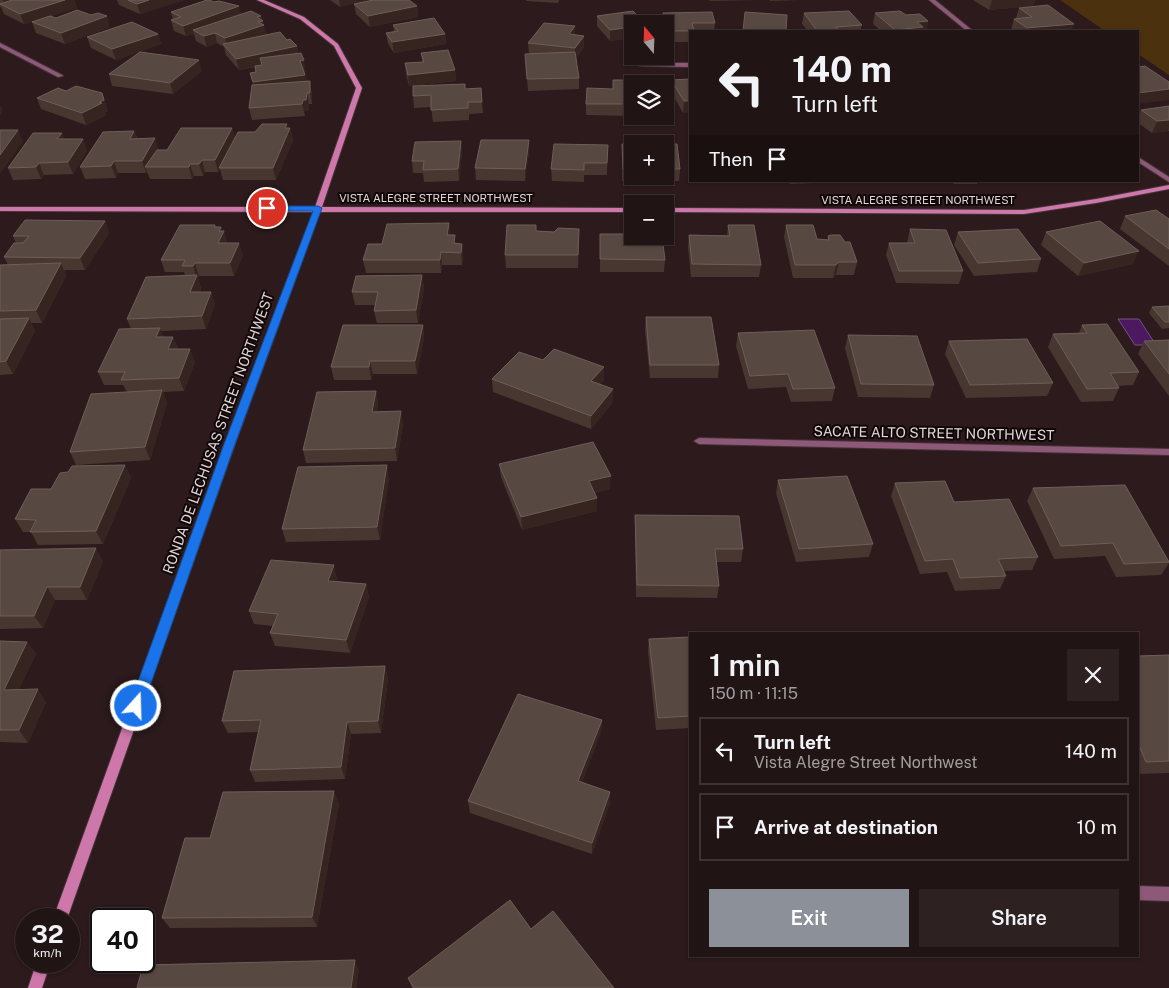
<!DOCTYPE html>
<meta charset="utf-8">
<style>
body{margin:0;font-family:"Public Sans",sans-serif;background:#2d2122;color:#f1f3f6;height:100vh;display:flex;flex-direction:column;font-size:19px;white-space:nowrap}
*{box-sizing:border-box;margin:0}
p{font-size:16px;color:#a29ea0}
.icon{flex:none;width:28px;height:28px;fill:none;stroke:currentColor;stroke-width:2;stroke-linecap:round;stroke-linejoin:round}
.map{position:relative;flex:1;overflow:hidden}
.side{position:absolute;left:689px;top:632px;width:450px;height:325px;display:flex;flex-direction:column;background:#211415;border-radius:0px;box-shadow:0 1px 4px #0004,0 0 0 1px #3e3334}
.side>*{flex:none}
.hud{position:absolute;left:689px;top:30px;width:450px;height:152px;border-radius:0px;box-shadow:0 1px 4px #0004,0 0 0 1px #3e3334;background:#211415;color:#f1f3f6;overflow:hidden}
.needle{width:32px;rotate:341deg}
.controls{position:absolute;left:624px;top:15px;display:grid;gap:10px}
.controls a{display:grid;place-items:center;width:50px;height:50px;border-radius:0px;background:#211415;box-shadow:0 1px 4px #0004,0 0 0 1px #3e3334;font-size:25px}
.speed{position:absolute;left:15px;top:908px;display:flex;gap:10px;font-size:25px;font-weight:700;text-align:center}
.speed>*{display:grid;place-content:center;width:65px;height:65px;border-radius:50%;background:#211415;box-shadow:0 1px 4px #0004,0 0 0 1px #3e3334;line-height:1}
.speed small{font-size:12px;font-weight:400}
.speed .limit{border:2px solid #111;border-radius:8px;background:#fff;color:#111}
.pin{position:absolute;display:grid;place-items:center;width:42px;height:42px;color:#fff;margin:-21px;border:2px solid #fff;border-radius:50%;box-shadow:0 1px 5px #0007}
.me{position:absolute;width:55px;margin:-28px;rotate:20deg;stroke-linejoin:round;filter:drop-shadow(0 0 4px #0008)}
.turn{display:flex;align-items:center;gap:18px;height:105px;padding:0 20px;font-size:22px}
.turn .icon{width:65px;height:65px;stroke-width:2.5}
.turn b{display:block;font-size:35px;line-height:42px}
.then{display:flex;align-items:center;height:48px;padding:0 20px;background:#0003;gap:10px;font-size:19px}
.round{display:grid;place-items:center;flex:none;width:52px;height:52px;border-radius:0px;background:#2d2122}
.head{display:flex;align-items:center;justify-content:space-between;height:85px;padding:0 20px}
h1{font-size:30px;font-weight:600;line-height:38px}
.primary-button{display:flex;gap:10px;margin-top:auto;padding:10px 20px}
.primary-button a{flex:1;height:58px;border-radius:0px;background:#8c9099;color:#fff;font-size:20px;font-weight:600;line-height:58px;text-align:center}
.primary-button a+a{background:#2d2122;color:#f1f3f6}
ul{padding:0;list-style:none}
li{display:flex;align-items:center;gap:15px;height:68px;margin:0 10px 8px;padding:0 10px;border:2px solid #3e3334;border-radius:0px}
li div{flex:1}
li b{display:block;font-size:19px}
li em{font-style:normal}
.map>svg:first-child{display:block}
.green{fill:#4c310f}
.water{fill:#4c1860;stroke:#795183}
.lines{fill:none;stroke-linecap:round;stroke-linejoin:round}
.street-casing{stroke:#453436;stroke-width:2}
.secondary-casing{stroke:#453436;stroke-width:2}
.street{fill:#8e5878;fill-rule:evenodd}
.secondary{fill:#cd77ab;fill-rule:evenodd}
.wall{fill:#483730}
.shaded-wall{fill:#362421}
.building{fill:#584842;stroke:#6e5e59}
.route{fill:#1a73e8;stroke:#114b97}
.labels{text-anchor:middle;stroke-width:4;stroke-linejoin:round;paint-order:stroke}
.far-street-label{font-size:11px;fill:#e2d5d6;stroke:#0f0708}
.street-label{font-size:14px;fill:#e2d5d6;stroke:#0f0708}
</style>
<div class="map">
<svg width="1169" height="988" viewBox="0 0 1169 988">
<rect width="100%" height="100%" fill="#2c1a1c"/>
<path class="green" d="M1060,0h109v75l-31,-21v-23h-33z"/>
<path class="water" d="M1118,319h21l17,26h-21z"/>
<g class="lines">
<defs>
<g id="street">
<path d="M929,0h6l38,31h-6z"/>
<path d="M0,43l62,32 1,1 -5,1 -58,-30z"/>
<path d="M638,63h52v4l-50,-1 -3,-2z"/>
<path d="M1138,157l31,20v5l-31,-20z"/>
<path d="M699,438l470,11v6l-470,-11 -5,-3z"/>
<path d="M1138,886l31,1v14l-31,-1z"/>
</g>
<g id="secondary">
<path d="M257,0h7l40,17 34,27 24,44 -40,119 310,1v4h-312l-85,232 -168,475h-14l172,-475 88,-232 -313,-1v-4h315l41,-119 -22,-42 -34,-27z"/>
<path d="M1169,185v4l-73,14 -72,11 -359,-2v-4l359,2 72,-11z"/>
<path d="M37,961h14l-9,27h-14z"/>
</g>
</defs>
<use href="#street" class="street-casing"/>
<use href="#secondary" class="secondary-casing"/>
<use href="#street" class="street"/>
<use href="#secondary" class="secondary"/>
</g>
<g class="wall">
<path d="M0,0h74l3,8 -26,8 5,2 54,9 -45,17 -29,-11 -4,-11 6,-2 -14,4 -20,-10 -3,-7h-1z"/>
<path d="M117,0h67l-44,14 -21,-9z"/>
<path d="M330,0h36l-26,7z"/>
<path d="M526,0h33l-1,3 -32,-2z"/>
<path d="M709,0h50l-49,1z"/>
<path d="M770,0h31l-31,1z"/>
<path d="M973,0h62l-2,6 -44,4z"/>
<path d="M354,4l63,2 1,11 -48,10 -14,-13z"/>
<path d="M1019,8l55,16 -3,7h-58l-2,-1 3,-11h2v-1z"/>
<path d="M171,12l90,4 6,19 20,5 10,6 1,7 8,19h-2l3,9 5,11v12h-3v7h-4v5l-53,4 -3,-12 4,-23 -3,-12 6,-1 -1,-5 -16,3 -13,-15 -2,-8 -7,-4 -10,4 -11,-6 -2,-7 -8,2 -12,-5 -3,-11h2z"/>
<path d="M663,13l52,10 -1,8h-24v11h-24l-1,-7v-11l-2,-1z"/>
<path d="M804,13l58,12 -2,6h-52l-6,-7z"/>
<path d="M875,13l53,8 -2,10h-45l-8,-7z"/>
<path d="M597,16l35,8v14l-22,3 -13,-15z"/>
<path d="M393,25l52,9 1,10 -52,9 -6,-9 -2,-11 8,-1z"/>
<path d="M575,26v9l9,12 -8,11 3,20v11l-51,2 -3,-37h4l-1,-11z"/>
<path d="M158,34l3,10 -45,16 -25,-12 -4,-11z"/>
<path d="M421,53l34,17 1,11 -47,5 -3,-12 -1,-11 17,-1z"/>
<path d="M202,71l-29,23 -61,-8 -3,-12z"/>
<path d="M690,75v37l-7,1 -12,-21v-12l19,-1z"/>
<path d="M632,84v32l-46,-1v-11l27,-15z"/>
<path d="M481,88l2,25 -14,1v6l-36,2 -2,-15 -17,1 -1,-12 52,-7z"/>
<path d="M66,91l36,2 6,18 -3,2 1,2 -20,10 -45,-16 -4,-11z"/>
<path d="M1169,106v25h-1l-16,2 -14,-10v-4l3,-9z"/>
<path d="M232,128l3,10 20,-6 35,-4 3,12 -17,40h-53l-3,-11 -2,3h-13l-2,4h-9l-2,3h-42l-3,-7 -1,1h-28l-2,5 -31,1 -5,-12 54,-36 3,7 22,12h8z"/>
<path d="M62,133l2,6h19l4,12 -14,23 -29,1 -3,4 -28,1 -5,-12z"/>
<path d="M461,141l1,12 -3,28 -35,1 -1,-9h-10l-1,-12z"/>
<path d="M622,144h10v32h33v-32l15,25 -1,12h-57z"/>
<path d="M608,145l-1,30h-23v7l-32,-1 -1,-12z"/>
<path d="M529,152l-4,29 -49,-1 -1,-12z"/>
<path d="M708,181h67l-66,2z"/>
<path d="M789,181h26v2l-25,1z"/>
<path d="M863,181h65l-64,1z"/>
<path d="M952,181h26l-1,3h-23z"/>
<path d="M1125,216l44,3v47l-49,-37z"/>
<path d="M105,221l4,12 -24,37h-21l2,6 -24,47h-11l4,8 -22,43 -13,1v-110h8l-4,-8 12,-14 -3,-7z"/>
<path d="M215,225l1,2h5l1,4h2l3,12 16,12 -9,21h-35l-1,2 3,10 -1,4h11l4,12 -9,25 -45,2 2,6h10l5,12 17,13 -11,29 -21,1 4,11 -17,57 -74,5 -6,-13 57,-60 -4,-7h-19l-6,-13 33,-43 -4,-10 58,-43 -1,-4h-19l-4,-12z"/>
<path d="M728,225l33,40 -2,12h-68l-3,-30 1,-12h38z"/>
<path d="M786,225l31,14 11,1v-4l29,26 -3,13h-18l-3,3h-40l-9,-41z"/>
<path d="M910,229l53,42 -4,13 -63,-1 -10,-28 3,-12h18z"/>
<path d="M536,231l43,10 -1,27h-72l-1,-13z"/>
<path d="M958,232l83,27 -4,13 -63,4 -20,-31z"/>
<path d="M1046,232l87,32 -55,12 -37,-31z"/>
<path d="M600,234l65,26 -1,12h-64z"/>
<path d="M450,235l6,9h6l1,12 -1,9h-20l-1,8h-75l-3,-13 19,-16z"/>
<path d="M422,275l2,13 -6,35h-41l-3,-12 1,-6h-20l-3,-13z"/>
<path d="M1169,306v22l-7,1 -13,-16 3,-6z"/>
<path d="M646,317l73,48 -1,13h-68l-5,-48z"/>
<path d="M423,325l1,13 -7,36h-44l-2,6h-37l-3,-13z"/>
<path d="M1082,325l57,47 -6,13 -15,1 1,2 -6,13 -32,1 -33,-55 5,-13 26,-1z"/>
<path d="M738,333l97,55 -3,13 -41,1 -5,-15 -38,2 -12,-43z"/>
<path d="M848,335l86,50 -4,13 -72,-1 -13,-49z"/>
<path d="M1169,340v56l-31,-42 6,-13z"/>
<path d="M949,341l104,42 -6,13 -81,2 -21,-44z"/>
<path d="M543,360l61,20 -4,4 13,18 -22,27 -98,-37 -1,-13z"/>
<path d="M376,391l2,13 -1,7 26,13 -6,37 -91,2 -3,-13z"/>
<path d="M499,464l111,25 -16,4 3,5v13l-75,19 -21,-53z"/>
<path d="M125,465l6,13 -28,66 -65,1 -7,-13h-8l-8,-13 36,-30 17,-17z"/>
<path d="M389,478l-9,62 -94,2 -4,-13z"/>
<path d="M778,480l95,64 -4,13 -73,5 -20,-69z"/>
<path d="M895,483l59,19 84,55 -6,13 -28,1 2,5 -6,13 -45,2 -8,-19 -27,2 -29,-78z"/>
<path d="M1033,488l136,73v2l-8,12 -45,2 -11,-21 -51,3 -27,-58z"/>
<path d="M635,515l108,34 -2,13h-24l2,24 -2,12 -81,-1 -1,-69z"/>
<path d="M0,550l103,11 -16,39h-32l-12,28 -43,1z"/>
<path d="M337,578l-1,3 30,3 3,13 -19,56 -75,-7 -5,-13 3,-7 -19,-2 -5,-13z"/>
<path d="M690,637v91l-34,2 -8,-79 1,-12z"/>
<path d="M0,641l27,1 9,12 -17,35 27,13 -18,41 -28,-1z"/>
<path d="M1169,655v118l-31,1v-118z"/>
<path d="M385,666l3,13 -7,54 -30,1 -6,45 -90,3 -5,-12 8,-38 -30,1 -6,-12z"/>
<path d="M602,720l-1,12 -19,50 28,21 -18,51 -122,-41 -2,-12z"/>
<path d="M339,803l-22,124 -147,1 -8,-10 48,-80z"/>
<path d="M531,929l83,59h-202l-4,-10z"/>
</g>
<g class="shaded-wall">
<path d="M3,0h30l-28,6z"/>
<path d="M65,0h9l3,8 -53,16 -4,-10z"/>
<path d="M149,0h35l-44,14 -3,-10z"/>
<path d="M339,0h27l-26,7z"/>
<path d="M992,0h43l-2,6 -44,4z"/>
<path d="M239,6l3,11 -49,13 1,4 -8,2 -3,-10z"/>
<path d="M417,6l1,11 -48,10 -2,-11z"/>
<path d="M107,16l3,11 -45,17 -4,-11z"/>
<path d="M261,16l1,5h1l1,4 3,11 -39,13 -3,-11 32,-21z"/>
<path d="M928,21l-2,10h-31v-1l22,-8z"/>
<path d="M1074,24l-3,7h-45l1,-3z"/>
<path d="M575,26v11l-6,-3z"/>
<path d="M632,27v11l-22,3v-11z"/>
<path d="M215,33l2,10 -10,4 -3,-11z"/>
<path d="M158,34l3,10 -45,16 -4,-11z"/>
<path d="M445,34l1,10 -52,9 -2,-11z"/>
<path d="M584,36v11l-9,12v-11z"/>
<path d="M297,46l2,11 -39,1 2,7 -23,5 -3,-11z"/>
<path d="M199,60l3,11 -29,23 -3,-11z"/>
<path d="M304,60l2,12h-3l-3,-11z"/>
<path d="M455,70l1,11 -47,5 -1,-11z"/>
<path d="M305,75l3,11 -53,7 -2,-11z"/>
<path d="M310,81l2,11v12l-2,-11z"/>
<path d="M1169,89v11l-31,4v-11z"/>
<path d="M307,93l2,11v7h-4v5l-3,-12 1,-4z"/>
<path d="M104,100l4,11 -3,2 1,2 -20,10 -4,-12 17,-11z"/>
<path d="M684,101h6v11l-7,1z"/>
<path d="M1,105l2,6 -3,5v-9z"/>
<path d="M1169,120v8l-1,3 -16,2 5,-12z"/>
<path d="M287,124l1,8 2,-4 3,12 -17,40 -3,-12z"/>
<path d="M232,128l4,12 -18,32 -3,-12z"/>
<path d="M18,130l5,12 -23,32v-19z"/>
<path d="M134,131l4,12 -8,-4z"/>
<path d="M62,133l5,12 -10,-6z"/>
<path d="M155,138l4,12 -14,17 2,5 -1,1 -4,-12z"/>
<path d="M83,139l4,12 -14,23 -5,-12z"/>
<path d="M529,140v12l-4,29v-12z"/>
<path d="M461,141l1,12 -3,28 -1,-12z"/>
<path d="M202,160l3,12 -2,4 -4,-12z"/>
<path d="M114,161l4,12 -2,5 -5,-12z"/>
<path d="M39,163l5,12 -3,4 -5,-12z"/>
<path d="M190,164l4,12 -2,3 -3,-12z"/>
<path d="M105,221l4,12 -24,37 -5,-12z"/>
<path d="M449,223l2,13 -4,-1z"/>
<path d="M221,227l2,6 1,-2 3,13 -9,-1 1,-12z"/>
<path d="M579,229v12l-1,27v-13z"/>
<path d="M239,243l4,12 -9,21 -4,-13z"/>
<path d="M462,244l1,12 -1,9 -1,-12z"/>
<path d="M1139,251l-6,13 -55,12 6,-13z"/>
<path d="M441,252l1,13 -1,8 -1,-13z"/>
<path d="M839,262l-3,13 -3,3 3,-13z"/>
<path d="M61,263l5,13 -24,47 -6,-13z"/>
<path d="M195,263l4,13 -1,2 3,10 -6,17 -5,-13 6,-15 -3,-11z"/>
<path d="M422,275l2,13 -6,35 -2,-13z"/>
<path d="M211,292l4,12 -9,25 -4,-13z"/>
<path d="M29,318l6,13 -22,43 -7,-13z"/>
<path d="M423,325l1,13 -7,36 -2,-13z"/>
<path d="M160,328l4,13 -8,-4z"/>
<path d="M173,337l5,13 -10,-1z"/>
<path d="M190,349l5,13 -11,29 -5,-13z"/>
<path d="M370,361l3,13 -2,6 -2,-13z"/>
<path d="M604,367v13l-13,14v-13z"/>
<path d="M613,389v13l-22,27v-13z"/>
<path d="M162,390l5,13 -17,57 -5,-13z"/>
<path d="M376,391l2,13 -4,21 -2,-13z"/>
<path d="M401,411l2,13 -6,37 -2,-13z"/>
<path d="M125,465l6,13 -28,66 -7,-13z"/>
<path d="M387,465l2,13 -9,62 -3,-13z"/>
<path d="M611,476l-1,13 -21,5v-13z"/>
<path d="M597,498v13l-75,19 -1,-13z"/>
<path d="M96,548l7,13 -16,39 -7,-13z"/>
<path d="M334,565l3,13 -6,16 -3,-13z"/>
<path d="M366,584l3,13 -19,56 -4,-13z"/>
<path d="M47,587l8,13 -12,28 -9,-12z"/>
<path d="M27,642l9,12 -23,48 -9,-12z"/>
<path d="M385,666l3,13 -7,54 -3,-12z"/>
<path d="M38,689l8,13 -18,41 -9,-13z"/>
<path d="M602,720l-1,12 -23,60v-11z"/>
<path d="M347,722l4,12 -6,45 -4,-12z"/>
<path d="M334,791l5,12 -22,124 -5,-10z"/>
<path d="M610,792v11l-18,51v-11z"/>
<path d="M355,960l4,10 -2,18h-6z"/>
</g>
<g class="building">
<path d="M12,0h53l-45,14 -20,-10z"/>
<path d="M128,0h21l-12,4z"/>
<path d="M207,0h2l5,2 5,-1 20,5 -56,20 -12,-6 10,-3 -10,-5z"/>
<path d="M373,0h36l8,6 -49,10 -14,-12z"/>
<path d="M1048,5l26,19 -47,4 -13,-9 18,-2 -13,-9z"/>
<path d="M77,10l14,5 7,-2 9,3 -46,17 -29,-11 18,-6 6,2z"/>
<path d="M251,11l10,5 -4,1 6,4 -5,1 6,3 -39,13 -10,-5 -11,3 -11,-6z"/>
<path d="M633,11l13,13h-14v3l-22,3 -13,-14z"/>
<path d="M849,11l13,14 -26,2 4,4h-23l-13,-18z"/>
<path d="M900,11l6,4 14,-1 8,7 -11,1 6,5 -28,3 -20,-17z"/>
<path d="M712,12l3,11h-23l2,8h-27l-4,-18z"/>
<path d="M745,12l42,3 -1,16h-43z"/>
<path d="M434,18l11,16 -53,8 -6,-9 12,-2 -5,-6z"/>
<path d="M132,22l26,12 -46,15 -25,-12z"/>
<path d="M544,23l31,3 -6,8 15,2 -9,12 -47,-5z"/>
<path d="M280,32l7,8 3,-1 7,7 -61,13 -13,-15z"/>
<path d="M448,50l7,20 -47,5 -3,-12 19,-1 -3,-9z"/>
<path d="M140,52l59,8 -29,23 -61,-9z"/>
<path d="M575,52l4,26 -52,1 -2,-25z"/>
<path d="M301,53l3,7 -4,1 5,14 -52,7 -3,-9 6,-1 -1,-6 7,-1 -2,-7z"/>
<path d="M1145,66l24,16v7l-31,4v-26z"/>
<path d="M690,79v22h-6l-13,-21z"/>
<path d="M613,80h30l1,4h-12v20h-46l1,-16 26,1z"/>
<path d="M310,81v12h-3l-1,7h-3l-1,4 -53,4 3,-23z"/>
<path d="M465,84v5l16,-1 1,14h-14v6l-37,2v-15l-18,1v-10z"/>
<path d="M76,86l26,7 2,7 -5,2 3,1 -20,10 -45,-15 21,-10 8,3z"/>
<path d="M1169,106v14l-12,1 -16,-11z"/>
<path d="M262,124h25l-2,4h5l-17,40h-54l19,-36h17z"/>
<path d="M181,128h51l-17,32h-13l-3,4h-9l-1,3h-44l12,-17h10z"/>
<path d="M0,130h18l-18,25z"/>
<path d="M134,131l-4,8 25,-1 -13,23h-28l-3,5 -31,1 23,-35z"/>
<path d="M33,133h29l-5,6h26l-15,23 -29,1 -3,4 -28,1z"/>
<path d="M481,140h48l-4,29 -50,-1z"/>
<path d="M461,141l-3,28 -35,1 1,-9h-12l3,-19z"/>
<path d="M554,144l54,1 -1,18h-23v7l-33,-1z"/>
<path d="M622,144h10v25h-9z"/>
<path d="M665,144h12l3,25h-15z"/>
<path d="M1156,210l13,9v30l-44,-33z"/>
<path d="M25,220l80,1 -25,37 -76,-1 10,-14h9l6,-7h-16z"/>
<path d="M1100,221l39,30 -55,12 -38,-31z"/>
<path d="M449,223l-2,12h8l-1,8 8,1 -1,9 -20,-1 -1,8h-77l5,-16h14l5,-20z"/>
<path d="M180,225h35l-1,2h7l-2,4h5l-6,12h21l-9,20h-35l-2,3h-11l3,-6h-24z"/>
<path d="M507,225h29v6l18,1 4,-4 21,1 -1,26h-73z"/>
<path d="M728,225h26l7,40 -69,-1 -3,-29 41,1z"/>
<path d="M786,225h27l4,14 12,1 -1,-4 3,-1h9l5,7h5l7,20h-18l-3,3h-41z"/>
<path d="M910,229l36,1 17,41h-64l-10,-28h26z"/>
<path d="M1018,229l23,30 -63,4 -20,-31z"/>
<path d="M600,234h32v2h30l3,24 -65,-1z"/>
<path d="M61,263l-25,47 -36,1v-46z"/>
<path d="M197,275l-7,17h21l-9,24 -75,3 19,-42z"/>
<path d="M422,275l-6,35 -42,1 4,-19h-26l4,-16z"/>
<path d="M1169,306v16h-4l-13,-15z"/>
<path d="M646,317h65l8,48h-69z"/>
<path d="M29,318l-23,43 -6,1v-43z"/>
<path d="M1107,324l32,48 -29,1 9,15 -32,1 -34,-55 34,-1 -5,-8z"/>
<path d="M343,325h80l-8,36h-45l-1,6h-38z"/>
<path d="M160,328l-4,9h17l-5,12h22l-11,29 -58,2 4,-8h-27l21,-43z"/>
<path d="M814,330l21,58 -42,1 -5,-15 -38,2 -12,-43z"/>
<path d="M848,335l69,1 17,49 -73,-1z"/>
<path d="M1027,339l26,44 -83,2 -21,-44z"/>
<path d="M1169,340v34l-25,-33z"/>
<path d="M554,349l50,18 -13,14 22,8 -22,27 -99,-37 27,-27 24,8z"/>
<path d="M162,390l-17,57 -75,5 21,-58z"/>
<path d="M376,391l-4,21 29,-1 -6,37 -92,2 14,-58z"/>
<path d="M593,442l18,34 -22,5 8,17 -76,19 -22,-53z"/>
<path d="M125,465l-29,66 -66,1 6,-12 -21,-1 16,-30h20l9,-16 8,-1 4,-6z"/>
<path d="M387,465l-10,62 -95,2 16,-62z"/>
<path d="M847,476l26,68 -74,5 -21,-69z"/>
<path d="M945,481l9,21 55,-3 29,58 -40,2 8,17 -46,2 -7,-19 -28,2 -30,-78z"/>
<path d="M1125,485l44,77 -45,2 -11,-21 -52,3 -28,-58z"/>
<path d="M635,515l104,1 4,33h-28l4,37 -82,-1z"/>
<path d="M96,548l-16,39h-33l-13,29h-34v-66z"/>
<path d="M271,560l63,5 -6,16 38,3 -20,56 -76,-7 8,-19 -29,-3z"/>
<path d="M690,637v79l-32,2 -9,-79z"/>
<path d="M0,641l27,1 -23,48 34,-1 -19,41h-19z"/>
<path d="M1169,655v106l-23,1 -8,-19v-87z"/>
<path d="M385,666l-7,55 -31,1 -6,45 -91,3 11,-50 -39,1 12,-50z"/>
<path d="M518,694l84,26 -24,61 32,11 -18,51 -124,-42z"/>
<path d="M334,791l-22,126 -150,1 23,-80h25l13,-46z"/>
<path d="M510,900l21,29 22,-18 61,77h-200l-6,-10z"/>
<path d="M355,960l-4,28h-214l6,-23z"/>
</g>
<path class="route" d="M264,206h54l4,2 -87,236 -92,262 -2,4h-10l-2,-4 95,-262 89,-233h-46l-3,-1z"/>
<g class="labels">
<g class="far-street-label">
<text x="436" y="202">VISTA ALEGRE STREET NORTHWEST</text>
<text x="918" y="204">VISTA ALEGRE STREET NORTHWEST</text>
</g>
<g class="street-label">
<text transform="translate(218 433) rotate(-70)" y="5">RONDA DE LECHUSAS STREET NORTHWEST</text>
<text transform="translate(934 433) rotate(1)" y="5">SACATE ALTO STREET NORTHWEST</text>
</g>
</g>
</svg>
<div class="controls">
<a><svg class="needle" viewBox="-14 -14 28 28"><path d="M0-13l5 13h-10z" fill="#e53935"/><path d="M0 13l5-13h-10z" fill="#a29ea0"/></svg></a>
<a><svg class="icon" aria-label="layers" viewBox="0 0 24 24"><path d="M12 4l9 5-9 5-9-5zM3 14l9 5 9-5"/></svg></a>
<a>+</a>
<a>−</a>
</div>
<div class="speed"><div>32<small>km/h</small></div><div class="limit">40</div></div>
<div class="pin" style="left:267px;top:208px;background:#d93025"><svg class="icon" aria-label="arrive" viewBox="0 0 24 24"><path d="M6 21V4h12l-3 4 3 4H6"/></svg></div>
<svg class="me" style="left:136px;top:706px" viewBox="-20 -20 40 40"><circle r="17" fill="#1a73e8" stroke="#fff" stroke-width="3"/><path d="M0-11L8 9 0 5-8 9z" fill="#fff"/></svg>
<div class="hud">
<div class="turn"><svg class="icon" aria-label="left" viewBox="0 0 24 24"><path d="M17 20v-9H6M10 6l-5 5 5 5"/></svg><div><b>140 m</b>Turn left</div></div>
<div class="then">Then<svg class="icon" aria-label="arrive" viewBox="0 0 24 24"><path d="M6 21V4h12l-3 4 3 4H6"/></svg></div>
</div>
<section class="side">
<div class="head"><div><h1>1 min</h1><p>150 m · 11:15</p></div><a class="round"><svg class="icon" aria-label="close" viewBox="0 0 24 24"><path d="M6 6l12 12M18 6L6 18"/></svg></a></div>
<ul>
<li><svg class="icon" aria-label="left" viewBox="0 0 24 24"><path d="M17 20v-9H6M10 6l-5 5 5 5"/></svg><div><b>Turn left</b><p>Vista Alegre Street Northwest</p></div><em>140 m</em></li>
<li><svg class="icon" aria-label="arrive" viewBox="0 0 24 24"><path d="M6 21V4h12l-3 4 3 4H6"/></svg><div><b>Arrive at destination</b></div><em>10 m</em></li>
</ul>
<div class="primary-button"><a>Exit</a><a>Share</a></div>
</section>
</div>
